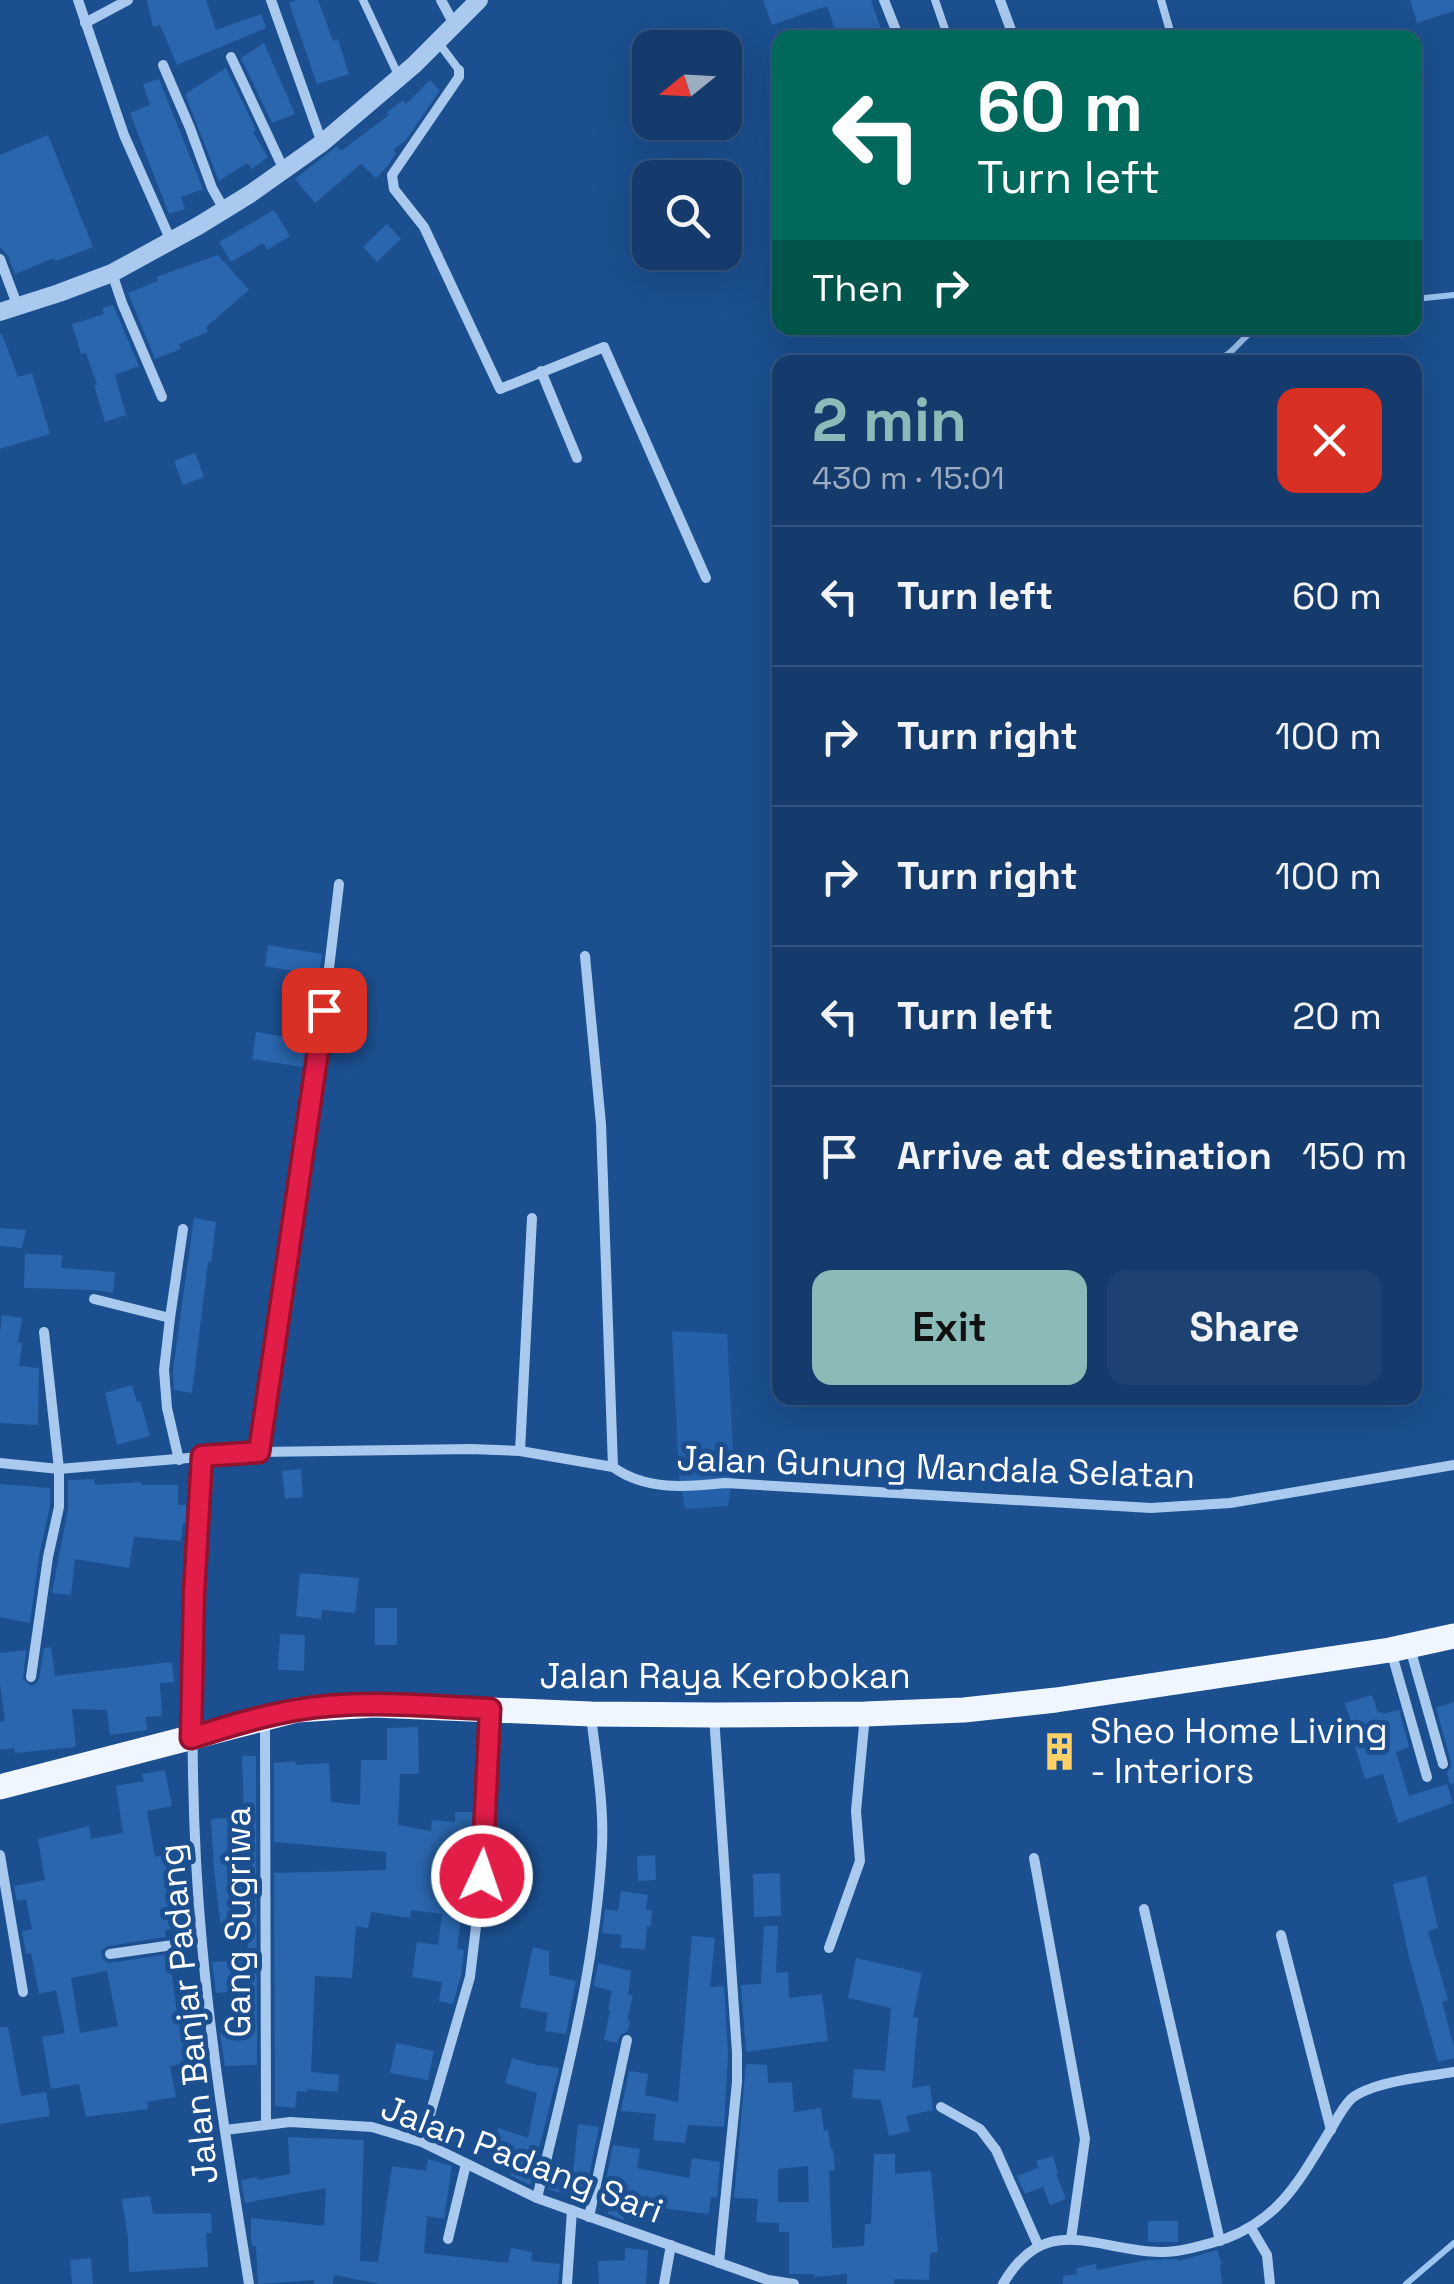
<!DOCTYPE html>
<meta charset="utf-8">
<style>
body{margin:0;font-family:"Space Grotesk",sans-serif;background:#1d4271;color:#f1f3f6;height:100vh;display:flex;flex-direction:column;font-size:38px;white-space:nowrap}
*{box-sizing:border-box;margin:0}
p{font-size:32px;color:#9dadc1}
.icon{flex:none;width:55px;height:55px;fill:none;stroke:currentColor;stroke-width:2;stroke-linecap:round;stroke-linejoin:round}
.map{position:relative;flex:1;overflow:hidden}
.side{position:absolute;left:772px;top:355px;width:650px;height:1050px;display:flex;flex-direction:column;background:#143b6b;border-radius:20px;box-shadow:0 10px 40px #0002,0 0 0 2px #33557e}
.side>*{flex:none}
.top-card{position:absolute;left:772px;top:30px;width:650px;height:305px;border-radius:20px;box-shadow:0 10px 40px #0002,0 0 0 2px #33557e;background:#00695c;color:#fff;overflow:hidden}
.needle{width:65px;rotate:252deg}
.controls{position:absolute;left:632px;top:30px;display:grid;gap:20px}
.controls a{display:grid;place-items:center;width:110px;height:110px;border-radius:20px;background:#143b6b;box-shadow:0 10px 40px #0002,0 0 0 2px #33557e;font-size:50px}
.pin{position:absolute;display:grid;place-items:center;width:85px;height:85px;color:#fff;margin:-42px;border-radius:20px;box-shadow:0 5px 15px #0006}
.me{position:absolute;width:110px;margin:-55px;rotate:3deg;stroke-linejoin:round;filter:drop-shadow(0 0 8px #0008)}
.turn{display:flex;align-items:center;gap:35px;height:210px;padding:0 40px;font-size:45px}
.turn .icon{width:130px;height:130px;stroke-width:2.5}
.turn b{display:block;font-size:70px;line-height:85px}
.then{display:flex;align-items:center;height:95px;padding:0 40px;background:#0003;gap:20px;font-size:38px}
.round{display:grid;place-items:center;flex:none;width:105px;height:105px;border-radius:20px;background:#1d4271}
.head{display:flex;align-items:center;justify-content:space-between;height:170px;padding:0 40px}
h1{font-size:60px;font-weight:600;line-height:75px;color:#8bbbb9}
.button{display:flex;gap:20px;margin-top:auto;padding:20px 40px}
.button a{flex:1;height:115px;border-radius:20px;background:#8bbbb9;color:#111;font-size:40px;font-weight:600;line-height:115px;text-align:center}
.button a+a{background:#1d4271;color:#f1f3f6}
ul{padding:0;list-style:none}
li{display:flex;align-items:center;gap:30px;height:140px;padding:0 40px;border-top:2px solid #33557e}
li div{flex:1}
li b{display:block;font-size:38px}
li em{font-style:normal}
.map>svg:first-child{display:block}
.green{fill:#2461a8}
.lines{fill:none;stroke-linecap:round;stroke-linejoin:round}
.stream{stroke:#9cc4f0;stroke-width:6}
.building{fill:#2a66ad;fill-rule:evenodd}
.service{stroke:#a9c9ee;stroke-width:8}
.minor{stroke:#a9c9ee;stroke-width:10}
.tertiary{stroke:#a9c9ee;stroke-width:18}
.primary{stroke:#f0f6ff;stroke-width:25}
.route-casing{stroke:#92132f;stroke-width:25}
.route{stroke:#e11d48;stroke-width:18}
.labels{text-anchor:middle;stroke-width:10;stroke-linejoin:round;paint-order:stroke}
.street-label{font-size:35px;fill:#fff;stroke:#1b4f8f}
.poi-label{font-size:35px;fill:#fff;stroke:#1b4f8f;text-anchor:start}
</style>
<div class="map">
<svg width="1454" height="2284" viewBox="0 0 1454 2284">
<rect width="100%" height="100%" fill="#1b4f8f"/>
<path class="green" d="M672,1331l55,3 7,136 -6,36 -43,3 -6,-32z"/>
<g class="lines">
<g class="stream">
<path d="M1415,299l39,-4"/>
<path d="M1213,362c20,-6 27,-24 44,-34"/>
<path d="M1406,2284l48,-41"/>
</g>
</g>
<g class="building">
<path d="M147,0h59l10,30 45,-16 5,14 -89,37 -17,-40 -7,2z"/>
<path d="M297,0h21l15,41 5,-2 11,35 -32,10 -28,-81z"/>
<path d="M763,0h108l13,38h-46l-11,-32 -55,19z"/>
<path d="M1410,0h44v11l-37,12z"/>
<path d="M264,43l31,71 -23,9 -31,-65z"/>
<path d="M226,68l30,62 -3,2 15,25 -16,12 -5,-6 -28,18 -34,-87z"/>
<path d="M159,79l44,110 -22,8 4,12 -16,5 -39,-101 20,-8 -7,-21z"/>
<path d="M430,80l10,10 -34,50 -13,10 3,3 -10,15 -10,10 -15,-14 -46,39 -20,-24 42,-33 4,5 48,-36 -2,-3 16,-12 3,4z"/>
<path d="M48,135l45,112 -37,14 -2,-3 -39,16 -7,-18 -8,-9v-92z"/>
<path d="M274,210l16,26 -23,14 -4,-7 -32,19 -12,-20z"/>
<path d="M387,224l14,15 -24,23 -14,-15z"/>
<path d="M218,255l31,35 -43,37 2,5 -29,12 2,5 -26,10 -27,-66 30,-12 -2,-4z"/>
<path d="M113,305l26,61 -24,9 11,40 -21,7 -11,-37h3l-11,-32 -5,1 -9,-30 32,-10 -2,-6z"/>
<path d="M0,334h2l16,43 14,-4 18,61 -50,15z"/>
<path d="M195,453l9,24 -21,8 -9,-24z"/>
<path d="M268,945l54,9 -3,21 -54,-9z"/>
<path d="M256,1032l56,9 -4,27 -56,-9z"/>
<path d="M194,1218l22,4 -5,40h-3l-16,131 -18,-3 -1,-20z"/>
<path d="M0,1228l26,2 -4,18 -22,-2z"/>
<path d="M25,1254l37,1 -1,13 54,4 -2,21 -18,-3 -71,-2z"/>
<path d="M2,1315l20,3 -4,24 4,1 -3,23 20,2 -1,57 -38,-2v-90z"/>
<path d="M132,1385l5,17 3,-1 10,35 -33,9 -12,-52z"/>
<path d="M301,1469l2,28 -18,2 -3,-28z"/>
<path d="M94,1479l1,6 46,-3 1,3h36v20h8v18h-3l-2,18 -47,-4 -5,31 -54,-9 -4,36 -19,-2 16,-84v-29z"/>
<path d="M0,1484l50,4v18l-11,50 -9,67 -30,-6z"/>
<path d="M300,1573l59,5 -4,35 -33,-3 -1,9 -25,-3z"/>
<rect x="375" y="1608" width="22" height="37"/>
<path d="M280,1634l25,1 -1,36 -26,-1z"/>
<path d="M51,1647l4,29 117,-14 2,20 -14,1 2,33 -16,1 1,13 -37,5 -3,-25 -35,-1 4,38 -61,6 -1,-5 -14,2v-28l5,-1 -5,-37v-31l26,-3 -3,29 8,7 6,-3 2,-4 5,-31z"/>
<path d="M1372,1695l6,18 4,-1 1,2 16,-4 10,37 -13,5 13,44 38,-12 6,19 -55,20 -15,-49 -18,5 -12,-40 3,-1 -11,-35z"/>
<path d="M1454,1702v81l-4,1 -3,-12 4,-5v-5l-15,-54z"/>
<path d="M418,1727l1,47h-19l-2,51 33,6 1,-11 23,2v-10h20l-2,63 -5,46 -7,-1 -4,28 7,2 -3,25 -8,29 -14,-3 3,-19 -30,-5 5,-35 21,3 4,-31 -31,-4 -1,8 -39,-6 -3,16 -12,-2 -4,52 -37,-2 -4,96 28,3 -1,17 -31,-3v3l-10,-1 -2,17 -20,-2 -1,-233 112,-3v-18l-112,-10v-79l21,-2 1,4 33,-2 2,39 29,3 1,-45h26v-32z"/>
<path d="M242,1756h14l1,309 -32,1 -5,-33 22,-1v-41l-26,2 -4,-31 36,-2 -1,-37 -26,4 -7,-57 -3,-51 33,-2z"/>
<path d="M165,1770l7,36 -25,5 8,46 14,-3 8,51h-3l4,23 -13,2 1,7 -58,9 -6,4 -1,4 3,6 6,3 59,-9 9,66 14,-2 3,16h8l3,25 -36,7 6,31 -29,5 1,7 -62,8 -7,-33 -28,5 -9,-52 23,-4 -9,-43 -17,4 -8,-41 -5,1 -4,-23 10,-2 -6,-30 -9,2 -3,-15 31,-6 -7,-41 51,-13 2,13 32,-6 -7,-47 28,-5 -2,-7zM107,1971l11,55 -38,7 -9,-55z"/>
<path d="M655,1855l1,25 -18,1 -1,-25z"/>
<path d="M780,1873l1,43 -27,1 -1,-43z"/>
<path d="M1426,1876l12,52 -10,3 20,69 -6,2 12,45v11l-16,4 -29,-105 -16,-73z"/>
<path d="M621,1891l27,4 -2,15h6l-1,16h-4l-2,23 -25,-1 2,-13 -20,-2 3,-24 13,2z"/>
<path d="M764,1926h14l-2,47 12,-1 1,26 33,-4 6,47 -82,11 -5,-67 20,-1z"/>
<path d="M692,1936l23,2 -5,49 14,-1 4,67 -4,74 -36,-2 -3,18 -32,-3 3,-26 -35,-3 8,-40 19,3 -3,21 33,7z"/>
<path d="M533,1947l16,4v24l27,6 -10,53 -21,-3 3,-18 -28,-6z"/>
<path d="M856,1958l66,15 -9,44 5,1 -6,70 18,-3 3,25 -27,6 4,15 -21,5 -8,-36 -29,-2 2,-29 31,2 6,-63 -43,-10z"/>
<path d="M598,1963l33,8 -3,24h5l-6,25 3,1 -2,10 -8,4 -3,8 -13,-3 6,-29 -2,-1 4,-19 -18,-5z"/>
<path d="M0,2027h8l13,69 25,-4 4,24 -50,8z"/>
<path d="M396,2043l38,8 -6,29 -38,-7z"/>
<path d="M512,2058l28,8 1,-1 18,3 -29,117 -20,-10 7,-17 -26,-9 7,-21 30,10 9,-45 -32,-10z"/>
<path d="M746,2064l21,1 1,18 24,-1 2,30 27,-4 3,23 4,-1 3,20h2l2,20 -6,1 3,77 32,-2 1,-22h6l3,-70h21v20l36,-3 7,81 -8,1 -1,27 -35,-1v5h-47v-10l-33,3v-3h-25v-42h-10v-9l-23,-1 2,-23 -24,-1zM808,2166l1,36h-31v-33z"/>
<path d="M578,2124l21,3 -15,73 -36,-11 6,-24 19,7z"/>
<path d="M288,2137l76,3 -4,121 18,1 14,-96 34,5 2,-12 24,7 -8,53 -17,-3 -3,37 84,10 3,-15 21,4 -1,9 29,3 -2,20h-178l-46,-9 -1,9h-19v-4l-56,4 -2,-38h-4l-1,-8v-20l73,8 2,-38 -81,15 -4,-23 16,-3 1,3 32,-6z"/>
<path d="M613,2145l27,4 -3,19 52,10 3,-20 28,4 -3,36 -6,-1 -2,17 -47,-6 -1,9 -37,-7v10l-16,-6v-9l-7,-1z"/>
<path d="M1053,2156l5,18h-2l10,25 -16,6 -7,-18 -18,7 -8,-18 21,-8 -2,-7z"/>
<path d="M150,2196l3,18 58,-1 1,20h-6l2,34 -79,5 -1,-33 -6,-40z"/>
<rect x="1148" y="2221" width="30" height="21"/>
<path d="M625,2248l23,2 -2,34h-47l-1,-23 27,-1z"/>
<path d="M1217,2250l5,14h-2l2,20h-159v-8l14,-2 -1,-6 20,-4 1,6 50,-10 31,-1 1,2z"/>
<path d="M91,2258l2,26h-21l-2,-24z"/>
</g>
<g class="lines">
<g class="service">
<path d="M363,0l36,77"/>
<path d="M935,0l13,38"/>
<path d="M1161,0l11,38"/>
<path d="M438,42l21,28"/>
</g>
<g class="minor">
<path d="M78,0l46,135 47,106"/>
<path d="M271,0l51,143"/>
<path d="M441,0l13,24"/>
<path d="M884,0l15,38"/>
<path d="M1000,0l14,38"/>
<path d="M85,23l43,-23"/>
<path d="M231,57l53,113"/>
<path d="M163,65l27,63 22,60 13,23"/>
<path d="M459,70v7l-67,98 2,14 30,38 76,162 104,-42 102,231"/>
<path d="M0,259l18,48"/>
<path d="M112,273l10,30 40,94"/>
<path d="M541,371l36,87"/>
<path d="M585,956l16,168 12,343"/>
<path d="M94,1299l76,19 -6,52 3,38 12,52"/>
<path d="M170,1318l13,-89"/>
<path d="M520,1451l12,-233"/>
<path d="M259,1452l61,-408 19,-160"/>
<path d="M202,1456c-10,163 -15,325 0,488 10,114 29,227 47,340"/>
<path d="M0,1463l59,6 200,-17 212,-3 49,2 93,16c33,24 74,20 112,16l426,25 79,-5 224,-38"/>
<path d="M1410,1648l33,116"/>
<path d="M1391,1651l36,126"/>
<path d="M31,1677l17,-120 11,-50v-38l-15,-137"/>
<path d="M714,1716l23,337v29l-18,181"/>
<path d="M265,1723l1,398"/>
<path d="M0,1855l23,137"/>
<path d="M1034,1858l51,281 -14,100"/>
<path d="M1144,1909l76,332"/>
<path d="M1281,1935l50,195"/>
<path d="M829,1948l31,-87 -4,-50 9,-96"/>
<path d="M110,1954l91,-13"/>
<path d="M941,2107l39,22 16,21 42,95"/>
<path d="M225,2130l65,-8 82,5 50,15 115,56 231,82 26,4"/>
<path d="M422,2142l48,-165 12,-101 8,-165"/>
<path d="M537,2198c28,-117 59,-232 65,-352 2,-43 -6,-87 -11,-130"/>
<path d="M589,2217l38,-177"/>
<path d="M1251,2228l16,27 3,29"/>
<path d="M448,2239l18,-75"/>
<path d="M567,2284l5,-74"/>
<path d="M664,2284l7,-39"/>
<path d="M1003,2284c43,-74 93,-33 157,-32 17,1 50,-8 67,-14 52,-20 71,-55 99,-101 8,-12 15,-28 25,-38 19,-17 77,-23 103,-27"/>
</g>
<path class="tertiary" d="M0,312l59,-19 53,-20 86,-47 52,-32 72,-51 92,-78 65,-65"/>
<path class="primary" d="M0,1787l297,-77 77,-5 217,9 123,1 151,-1 99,-4 92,-10 334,-50 64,-14"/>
</g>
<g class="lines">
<defs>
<path id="route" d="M324,1010l-65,442 -57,4 -8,137 -3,145c35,-11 70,-22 105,-28 63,-11 130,-4 194,-1l-8,167"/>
</defs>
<use href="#route" class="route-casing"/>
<use href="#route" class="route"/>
</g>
<defs>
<symbol id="building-bare" viewBox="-9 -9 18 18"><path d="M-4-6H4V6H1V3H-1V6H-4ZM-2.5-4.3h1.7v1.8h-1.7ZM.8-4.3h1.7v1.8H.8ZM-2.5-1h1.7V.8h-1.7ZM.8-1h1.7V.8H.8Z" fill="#ffd166" stroke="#1b4f8f" stroke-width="2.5" paint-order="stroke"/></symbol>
</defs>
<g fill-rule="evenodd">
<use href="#building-bare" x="1032" y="1724" width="55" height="55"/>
</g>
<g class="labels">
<g class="street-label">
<text transform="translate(936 1467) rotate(2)" y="12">Jalan Gunung Mandala Selatan</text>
<text x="725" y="1688">Jalan Raya Kerobokan</text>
<text transform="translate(238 1922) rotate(-90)" y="12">Gang Sugriwa</text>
<text transform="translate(188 2014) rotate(-96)" y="12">Jalan Banjar Padang</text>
<text transform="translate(522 2159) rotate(21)" y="12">Jalan Padang Sari</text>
</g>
<g class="poi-label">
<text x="1090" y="1743">Sheo Home Living<tspan x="1090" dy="40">- Interiors</tspan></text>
</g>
</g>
</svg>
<div class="controls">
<a><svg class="needle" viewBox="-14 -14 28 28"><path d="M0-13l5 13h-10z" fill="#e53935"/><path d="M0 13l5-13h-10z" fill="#9dadc1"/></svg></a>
<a><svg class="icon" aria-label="search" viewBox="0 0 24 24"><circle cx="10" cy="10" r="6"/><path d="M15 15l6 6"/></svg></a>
</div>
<div class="pin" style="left:324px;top:1010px;background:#d93025"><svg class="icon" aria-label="arrive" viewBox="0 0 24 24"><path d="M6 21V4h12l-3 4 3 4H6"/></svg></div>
<svg class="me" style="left:482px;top:1876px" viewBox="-20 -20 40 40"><circle r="17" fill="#e11d48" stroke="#fff" stroke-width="3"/><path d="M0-11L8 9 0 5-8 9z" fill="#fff"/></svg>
<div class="top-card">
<div class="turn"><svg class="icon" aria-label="left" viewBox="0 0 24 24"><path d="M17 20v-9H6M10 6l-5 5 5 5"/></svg><div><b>60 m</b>Turn left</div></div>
<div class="then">Then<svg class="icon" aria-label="right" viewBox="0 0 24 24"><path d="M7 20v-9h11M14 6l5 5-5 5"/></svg></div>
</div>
<section class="side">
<div class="head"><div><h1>2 min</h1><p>430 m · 15:01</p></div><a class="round" style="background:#d93025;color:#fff"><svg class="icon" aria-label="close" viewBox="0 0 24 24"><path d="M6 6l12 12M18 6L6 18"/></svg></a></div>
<ul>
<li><svg class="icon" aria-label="left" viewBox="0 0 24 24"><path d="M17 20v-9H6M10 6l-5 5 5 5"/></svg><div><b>Turn left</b></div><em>60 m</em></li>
<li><svg class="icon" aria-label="right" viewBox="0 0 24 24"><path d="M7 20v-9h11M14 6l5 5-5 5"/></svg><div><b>Turn right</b></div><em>100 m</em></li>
<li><svg class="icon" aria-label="right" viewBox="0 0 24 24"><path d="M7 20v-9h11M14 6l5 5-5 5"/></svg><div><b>Turn right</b></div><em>100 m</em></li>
<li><svg class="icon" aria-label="left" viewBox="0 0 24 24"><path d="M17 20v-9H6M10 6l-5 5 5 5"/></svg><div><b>Turn left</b></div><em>20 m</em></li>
<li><svg class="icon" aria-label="arrive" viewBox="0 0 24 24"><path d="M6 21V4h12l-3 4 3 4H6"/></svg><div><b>Arrive at destination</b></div><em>150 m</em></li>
</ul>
<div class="button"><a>Exit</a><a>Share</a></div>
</section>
</div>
